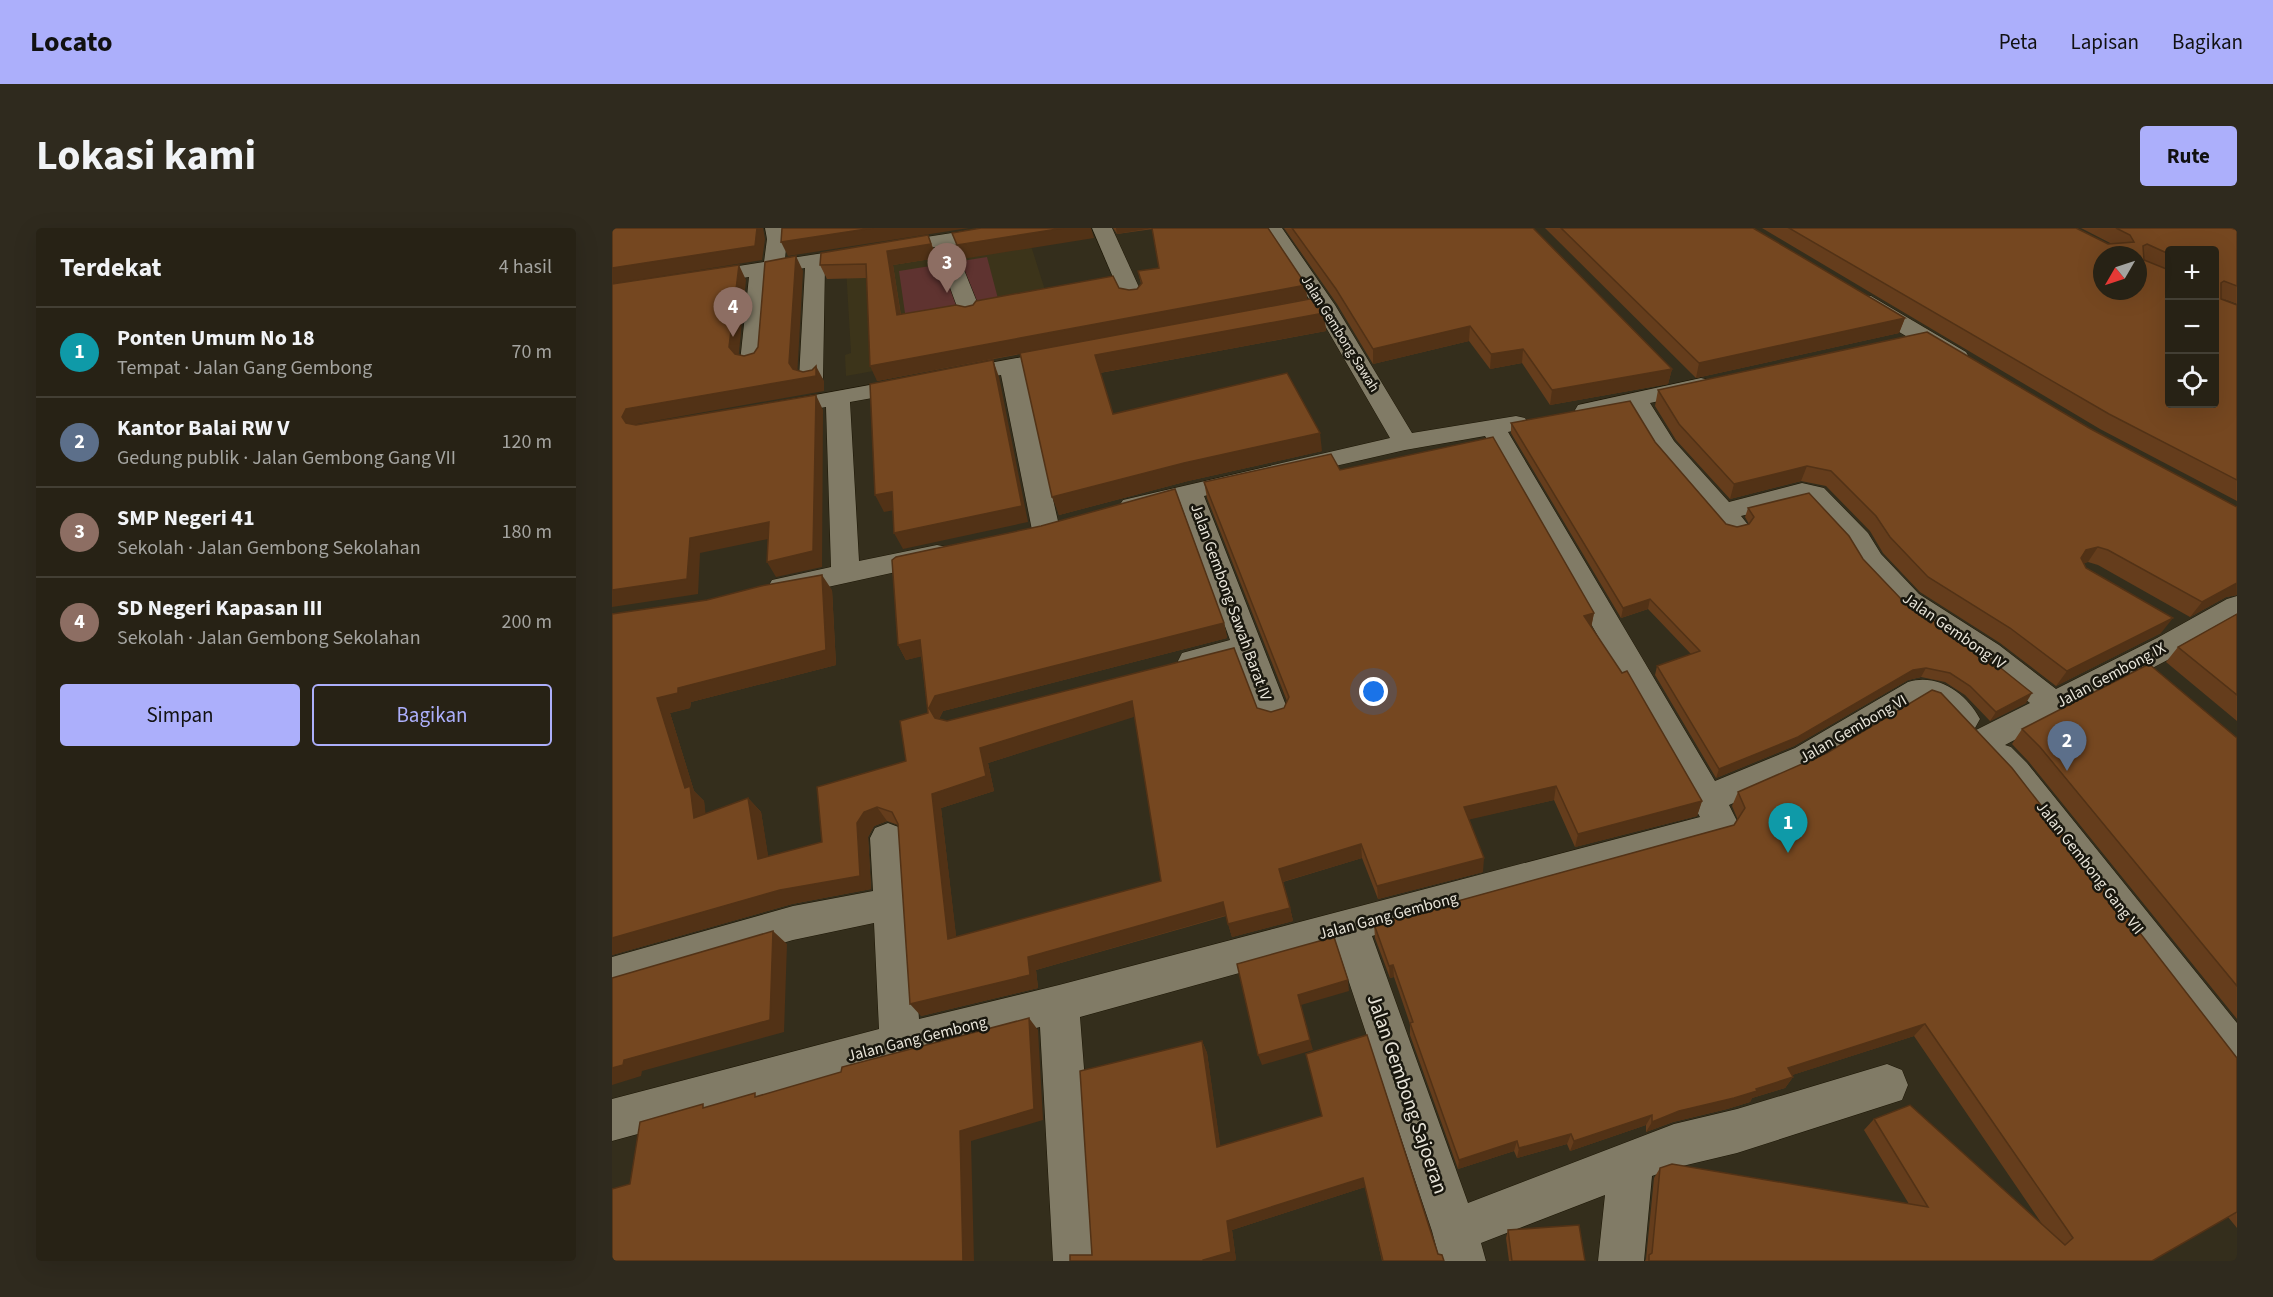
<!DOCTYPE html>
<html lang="id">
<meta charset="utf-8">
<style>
:root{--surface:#272215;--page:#2f2a1e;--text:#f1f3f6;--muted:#a4a4a0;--line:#433f34;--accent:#acaffb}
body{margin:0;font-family:"Source Sans 3",sans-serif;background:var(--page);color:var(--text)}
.controls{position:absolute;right:18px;top:18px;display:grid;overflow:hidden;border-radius:6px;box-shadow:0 6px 24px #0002}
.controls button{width:54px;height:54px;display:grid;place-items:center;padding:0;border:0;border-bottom:2px solid var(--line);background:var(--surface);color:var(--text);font:30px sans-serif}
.compass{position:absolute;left:1481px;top:18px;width:54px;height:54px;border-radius:50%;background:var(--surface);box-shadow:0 6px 24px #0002;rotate:231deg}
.you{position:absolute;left:762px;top:464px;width:21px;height:21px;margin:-15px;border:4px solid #fff;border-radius:50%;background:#1a73e8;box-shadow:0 0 0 9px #1a73e833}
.badge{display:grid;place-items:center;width:39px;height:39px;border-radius:50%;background:var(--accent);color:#fff;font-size:20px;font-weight:700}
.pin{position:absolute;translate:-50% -50px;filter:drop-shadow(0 2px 3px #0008)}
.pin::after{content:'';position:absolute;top:32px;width:21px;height:18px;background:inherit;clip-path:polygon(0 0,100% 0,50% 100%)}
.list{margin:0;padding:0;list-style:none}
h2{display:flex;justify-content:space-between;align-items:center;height:78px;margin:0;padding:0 24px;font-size:26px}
h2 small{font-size:20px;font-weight:400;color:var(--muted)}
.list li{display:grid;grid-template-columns:39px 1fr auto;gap:18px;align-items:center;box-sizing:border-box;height:90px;padding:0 24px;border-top:2px solid var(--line)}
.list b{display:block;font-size:22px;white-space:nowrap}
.list p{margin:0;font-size:20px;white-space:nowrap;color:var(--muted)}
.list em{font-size:20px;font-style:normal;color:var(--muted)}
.actions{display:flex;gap:12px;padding:18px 24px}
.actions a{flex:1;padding:14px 0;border:2px solid var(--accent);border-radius:6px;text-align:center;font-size:21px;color:var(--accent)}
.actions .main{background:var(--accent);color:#111}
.icon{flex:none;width:33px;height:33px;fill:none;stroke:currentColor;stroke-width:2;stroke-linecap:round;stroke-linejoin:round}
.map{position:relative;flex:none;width:1625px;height:1033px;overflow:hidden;border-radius:6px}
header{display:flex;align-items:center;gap:36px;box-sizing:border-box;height:84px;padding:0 30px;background:var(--accent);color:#111}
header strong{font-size:28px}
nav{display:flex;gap:33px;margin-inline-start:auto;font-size:21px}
.intro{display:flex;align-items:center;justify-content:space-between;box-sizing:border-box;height:144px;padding:0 36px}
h1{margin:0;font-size:42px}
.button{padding:15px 27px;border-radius:6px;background:var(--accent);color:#111;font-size:21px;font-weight:700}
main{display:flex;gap:36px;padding:0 36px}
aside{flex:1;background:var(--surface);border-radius:6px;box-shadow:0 6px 24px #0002}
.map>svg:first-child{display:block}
</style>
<header>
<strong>Locato</strong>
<nav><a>Peta</a><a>Lapisan</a><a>Bagikan</a></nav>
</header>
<div class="intro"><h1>Lokasi kami</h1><a class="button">Rute</a></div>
<main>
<aside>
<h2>Terdekat<small>4 hasil</small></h2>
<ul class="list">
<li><span class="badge" style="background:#0f9aa8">1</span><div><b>Ponten Umum No 18</b><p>Tempat · Jalan Gang Gembong</p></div><em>70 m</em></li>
<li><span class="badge" style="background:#5c6f8a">2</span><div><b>Kantor Balai RW V</b><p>Gedung publik · Jalan Gembong Gang VII</p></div><em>120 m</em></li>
<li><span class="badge" style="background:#8d6e63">3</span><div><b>SMP Negeri 41</b><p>Sekolah · Jalan Gembong Sekolahan</p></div><em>180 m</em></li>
<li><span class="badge" style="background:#8d6e63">4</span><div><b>SD Negeri Kapasan III</b><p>Sekolah · Jalan Gembong Sekolahan</p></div><em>200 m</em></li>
</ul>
<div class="actions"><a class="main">Simpan</a><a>Bagikan</a></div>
</aside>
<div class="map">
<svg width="1625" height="1033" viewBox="0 0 1625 1033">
<rect width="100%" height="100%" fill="#342e1c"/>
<!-- built -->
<polygon fill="#3c341a" points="416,8 442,91 393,119 234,148 233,127 239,125 234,40 266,25"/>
<!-- green -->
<polygon fill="#5f3330" points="375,29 389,82 295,99 287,43"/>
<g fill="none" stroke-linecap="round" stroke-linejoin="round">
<defs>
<g id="minor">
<polygon points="153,0 173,0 175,11 173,31 372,0 420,0 417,4 410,6 342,17 369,84 366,89 358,91 350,89 347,84 323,19 213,37 211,150 207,155 199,157 191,155 187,150 193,40 158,46 152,134 148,139 140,141 132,139 128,134 137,49 0,70 0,58 152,34 155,11"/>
<polygon points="480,0 500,0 531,68 528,73 520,74 512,73 509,68"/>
<path d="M 650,0 L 670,0 L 723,77 L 800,205 L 904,188 L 913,190 L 916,195 L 913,200 L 896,204 L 1103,553 L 1183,520 L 1296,454 C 1326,445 1354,465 1368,491 L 1363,500 C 1331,510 1335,479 1311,475 L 1207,538 L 1117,577 L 1125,593 L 1116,609 L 760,708 L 856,975 L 1062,896 L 1125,881 L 1275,836 L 1290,842 L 1296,857 L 1290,872 L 1125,925 L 1062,940 L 1040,948 L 1032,1033 L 986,1033 L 993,967 L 869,1015 L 874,1033 L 828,1033 L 820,1003 L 725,718 L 468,789 L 487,1033 L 441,1033 L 428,799 L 288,835 L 0,913 L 0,871 L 267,801 L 262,695 L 181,712 L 0,765 L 0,729 L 181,678 L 261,663 L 258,610 L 263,600 L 276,595 L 289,600 L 294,610 L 307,791 L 447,757 L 1088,589 L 873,208 L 793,222 L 592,268 L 677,485 L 672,494 L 661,497 L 650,494 L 626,432 L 581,444 L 570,441 L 566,433 L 570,425 L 618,412 L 568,274 L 520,286 L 511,284 L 507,278 L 511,272 L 778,210 L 701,77 Z"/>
<polygon points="1251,67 1259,68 1354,124 1357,129 1354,134 1346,136 1338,134 1243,78 1240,73 1243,68"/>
<polygon points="454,121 462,123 465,128 462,133 412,143 448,302 444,308 434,311 424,308 420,302 389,147 238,174 247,333 325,317 335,319 339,326 335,333 325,335 170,369 160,366 156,359 160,352 219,339 214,179 163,188 154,186 151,181 154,176"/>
<polygon points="1089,150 1097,152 1101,157 1097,162 1038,175 1062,213 1117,274 1190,255 1212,260 1256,305 1269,326 1307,366 1387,417 1444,461 1545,410 1615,371 1625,368 1625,391 1567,426 1393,517 1399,519 1415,535 1625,795 1625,847 1610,841 1391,553 1375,537 1370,528 1372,526 1360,522 1356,513 1360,504 1418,475 1365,433 1287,380 1248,339 1235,316 1194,272 1129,288 1137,298 1133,304 1123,307 1113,304 1043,222 1017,180 975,189 966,187 963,182 966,177"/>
</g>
</defs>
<!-- minor casing -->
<use href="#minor" stroke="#1c1605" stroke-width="1"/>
<!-- minor -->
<use href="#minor" fill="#817b66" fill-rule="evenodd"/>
</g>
<!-- wall -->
<g fill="#653d1c" fill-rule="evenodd">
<polygon points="501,0 656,0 694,57 695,71 712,85 714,103 488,145 501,186 710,223 576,253 447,287 408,126 265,153 254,50 215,51 208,37 316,7 325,30 281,37 289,87 507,60 517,62 525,61 529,56 526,43 547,40 541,1 505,6"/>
<polygon points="672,0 921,0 1060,141 1056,156 938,177 910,135 878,141 857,113 761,136 725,76"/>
<polygon points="933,0 1141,0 1293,90 1287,105 1084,150"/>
<path d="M 1150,0 L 1464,0 L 1496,16 L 1500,16 L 1469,0 L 1619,0 L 1625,2 L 1625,76 L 1609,70 L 1625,77 L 1625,273 L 1488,201 ZM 1557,22 L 1602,22 L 1557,176 Z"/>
<polygon points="1046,162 1477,200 1625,279 1625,367 1614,369 1578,389 1486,337 1476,334 1472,335 1474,340 1549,405 1444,458 1388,415 1308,364 1271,325 1258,303 1214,258 1189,253 1118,271 1064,212 1043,178"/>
<polygon points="899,195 1043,214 1114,296 1125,299 1137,296 1133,289 1136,280 1251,331 1290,372 1414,475 1378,493 1353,467 1333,454 1309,449 1296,452 1182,518 1104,550 1043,447 1045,438 1079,426 1036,381 1009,390 899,205"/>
<path d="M 728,242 L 982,385 L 979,399 L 1090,573 L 1085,588 L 963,619 L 942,572 L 857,591 L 871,644 L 766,671 L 750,630 L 671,654 L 678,680 L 681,693 L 620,709 L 614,688 L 424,742 L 426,760 L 309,788 L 286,597 L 275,593 L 262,598 L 256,609 L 259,661 L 180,676 L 0,727 L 0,386 L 220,362 L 224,437 L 79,474 L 78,480 L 58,485 L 82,563 L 92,573 L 93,586 L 136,570 L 149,584 L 156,629 L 210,614 L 294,533 L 316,485 L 309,428 L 294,432 L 286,417 L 612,395 L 615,410 L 331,483 L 327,491 L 335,493 L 645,480 L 659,484 L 672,480 L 675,473 L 595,270 L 592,254 ZM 523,488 L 549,653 L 344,709 L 329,580 L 382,563 L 376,535 Z"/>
<polygon points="1625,386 1625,493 1554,434 1566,419"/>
<polygon points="1410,501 1625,510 1625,791 1417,534 1400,516"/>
<polygon points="1126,564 1625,830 1625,1000 1616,989 1540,1033 1033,1033 1034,1031 1042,950 1048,940 1297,976 1252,902 1262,891 1432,999 1302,808 1180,847 1181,849 1173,860 1140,870 1138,874 1115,881 1061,894 1034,904 1034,897 958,923 955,916 905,930 902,923 846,941 798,807 798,796 782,749 778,750 763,710 762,696 1122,597 1126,592 1120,578"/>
<polygon points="590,813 595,825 608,918 710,888 832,1033 770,1033 753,959 620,1002 624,1032 619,1033 458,1033 480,1027"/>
<polygon points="896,1002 973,1033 897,1033 894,1010"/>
</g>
<!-- shaded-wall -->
<g fill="#523216">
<polygon points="145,0 151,0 153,11 150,32 0,56 0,40"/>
<polygon points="261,0 357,0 176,28 169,14"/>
<polygon points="452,0 479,0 482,10 350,31 345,17"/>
<polygon points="504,0 541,0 505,6"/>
<polygon points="319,16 325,30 281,37 291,102 285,87 275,23"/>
<polygon points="184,28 191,43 185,150 177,135"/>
<polygon points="127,37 134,52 126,134 117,119"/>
<polygon points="694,57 695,71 265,153 258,138"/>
<polygon points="712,85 714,103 487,145 483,127"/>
<polygon points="1293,90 1287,105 1084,150 1087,135"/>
<polygon points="858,98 857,113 761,136 761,121"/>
<polygon points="911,121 910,135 878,141 879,126"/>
<polygon points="381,132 387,149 416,294 291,321 282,305"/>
<polygon points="204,138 212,153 212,163 25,196 20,204 10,189 14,181 204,148"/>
<polygon points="1060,141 1056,156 938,177 940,162"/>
<polygon points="204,167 211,182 210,339 164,349 155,334"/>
<polygon points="708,205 710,223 576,253 447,287 440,269 572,235"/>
<polygon points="1195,238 1189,253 1118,271 1122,256"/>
<polygon points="280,264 288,281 272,284 263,267"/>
<polygon points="157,294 166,309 88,325 86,366 0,379 0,362 78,310"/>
<polygon points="1486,319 1476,334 1464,337 1474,322"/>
<polygon points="210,347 220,362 224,437 79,474 78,480 58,485 82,563 92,573 96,604 82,590 45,470 66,460"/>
<polygon points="1625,355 1625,367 1614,369 1578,389 1590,374"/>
<polygon points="1038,371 1036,381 1009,390 1011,380"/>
<polygon points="982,385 979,400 972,388"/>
<polygon points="1561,390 1549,405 1444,458 1455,443"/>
<polygon points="612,395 615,410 331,483 325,495 317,480 323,468"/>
<polygon points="308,412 316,427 294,432 286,417"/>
<polygon points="1314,440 1309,449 1296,452 1182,518 1104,550 1107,541 1301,442"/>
<polygon points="1420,465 1414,475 1378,493 1384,484"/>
<polygon points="520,473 525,488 376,535 382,563 329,580 346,724 336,711 320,566 368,520"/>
<polygon points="944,558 942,572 851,593 852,579"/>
<polygon points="136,570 149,584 159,645 146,631"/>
<polygon points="1090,573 1085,588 963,619 966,606"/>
<polygon points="265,579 275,593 262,598 256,609 259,661 180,676 0,727 0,710 168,662 245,595 252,584"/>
<polygon points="749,616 750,630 670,654 667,641"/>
<polygon points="872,630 871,644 766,671 765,658"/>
<polygon points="611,674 615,687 424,742 426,760 309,788 298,776 416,729"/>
<polygon points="678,680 681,693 620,709 616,696"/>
<polygon points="161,703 175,716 172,804 30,843 29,848 0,857 0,840 12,832"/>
<polygon points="781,737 782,749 778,750 777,738"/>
<polygon points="736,752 737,763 689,777 686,767"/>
<polygon points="417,790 426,802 431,892 359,913 362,1033 351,1033 348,903"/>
<polygon points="1313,796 1302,808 1168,851 1176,840"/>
<polygon points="698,812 701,822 650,837 646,827"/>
<polygon points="590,813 595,825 610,929 605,919"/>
<polygon points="1181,849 1173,860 1140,870 1138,874 1115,881 1061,894 1034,904 1040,894 1067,883"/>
<polygon points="1040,887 1034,897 958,923 962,913"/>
<polygon points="959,906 955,916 905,930 907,920"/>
<polygon points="905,913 902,923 846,941 847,932"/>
<polygon points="751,950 753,959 620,1002 624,1032 619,1033 591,1033 591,1032 615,993"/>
</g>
<!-- building -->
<g fill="#754720" stroke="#523216" stroke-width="1.5" fill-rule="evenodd">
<polygon points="0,0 145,0 143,18 0,40"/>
<polygon points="170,0 261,0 169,14"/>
<polygon points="369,0 452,0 345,17 340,5"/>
<polygon points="540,0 656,0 694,57 258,138 254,36 208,37 209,25 316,7 319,16 275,23 285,87 344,77 353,79 361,77 364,73 501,48 507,60 517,62 525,61 530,55 526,43 547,40"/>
<polygon points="680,0 921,0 1060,141 940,162 911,121 879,126 858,98 761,121 724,61"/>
<polygon points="949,0 1141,0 1293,90 1087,135"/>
<path d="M 1177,0 L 1464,0 L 1496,16 L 1522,14 L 1518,7 L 1504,0 L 1619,0 L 1625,2 L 1625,58 L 1612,53 L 1609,55 L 1609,71 L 1625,77 L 1625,252 L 1497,186 ZM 1535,16 L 1557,26 L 1557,22 L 1602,22 L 1602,176 L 1557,176 L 1557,42 L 1532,32 L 1531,18 ZM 1490,27 L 1526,27 L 1526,63 L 1490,63 Z"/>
<polygon points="184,28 177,135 181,141 191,144 200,142 204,138 204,148 14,181 10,189 14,195 24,197 204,167 201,323 155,334 157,294 78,310 75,351 0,362 0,56 127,37 117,119 123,126 132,128 142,125 146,119 153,34"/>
<polygon points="703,70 712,85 483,127 501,186 675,145 708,205 572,235 440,269 408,125"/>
<polygon points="1315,104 1477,200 1625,279 1625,355 1590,374 1496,322 1486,319 1474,322 1469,330 1474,340 1561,390 1455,443 1398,400 1316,349 1278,309 1264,288 1219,243 1195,238 1122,256 1067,196 1046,162"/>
<polygon points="381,132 410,278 282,305 280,264 263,267 258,156"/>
<polygon points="1018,173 1043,214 1114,296 1125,299 1137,296 1142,289 1136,280 1197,265 1237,308 1251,331 1290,372 1370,425 1420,465 1384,484 1358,458 1338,445 1314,440 1301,442 1186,509 1107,541 1045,438 1088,423 1038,371 1011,380 899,195"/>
<path d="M 881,209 L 982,385 L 972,388 L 1010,445 L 1015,443 L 1090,573 L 966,606 L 944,558 L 852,579 L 872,630 L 765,658 L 749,616 L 667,641 L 678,680 L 616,696 L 611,674 L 416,729 L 418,747 L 298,776 L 286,596 L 280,584 L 265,579 L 252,584 L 245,595 L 248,648 L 168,662 L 0,710 L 0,386 L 95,372 L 149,358 L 210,347 L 214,422 L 66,460 L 66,465 L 45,470 L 73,560 L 78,558 L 82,590 L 136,570 L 146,631 L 210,614 L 205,559 L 294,533 L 288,493 L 316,485 L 308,412 L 286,417 L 280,332 L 284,329 L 429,298 L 563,261 L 612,395 L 323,468 L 317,480 L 323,490 L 335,493 L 622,420 L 645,480 L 659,484 L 672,480 L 677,469 L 592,254 L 719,226 L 728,242 ZM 520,473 L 549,653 L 336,711 L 320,566 L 374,548 L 368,520 Z"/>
<polygon points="1625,386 1625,467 1566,419"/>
<polygon points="1537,436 1625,510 1625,758 1428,519 1410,501"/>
<polygon points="1320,462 1329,465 1400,540 1625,830 1625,984 1540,1033 1037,1033 1037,1027 1040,1025 1048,940 1060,936 1316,979 1262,891 1298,877 1453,1017 1461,1010 1313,796 1176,840 1181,849 1144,861 1145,863 1122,870 1067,883 1040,894 1040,887 962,913 959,906 907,920 905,913 847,932 798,795 801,794 781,737 777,738 762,696 1122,597 1133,580 1126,564 1215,525"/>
<polygon points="161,703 158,792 12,832 11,837 0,840 0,750"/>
<polygon points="722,709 736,752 686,767 698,812 646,827 625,736"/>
<polygon points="417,790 422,881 348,903 351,1033 0,1033 0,961 18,956 28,894 91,876 91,880 143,865 143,869 229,844 230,839"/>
<polygon points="755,807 826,1026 830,1027 832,1033 771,1033 751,950 615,993 619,1024 591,1032 591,1033 458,1033 458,1027 480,1027 468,843 590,813 605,919 710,888 694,826"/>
<polygon points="967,997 973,1033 900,1033 896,1002"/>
</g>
<g text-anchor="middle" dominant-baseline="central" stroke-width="5" stroke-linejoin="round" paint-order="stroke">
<!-- far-street labels -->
<g font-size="14" fill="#e9e5da" stroke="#19170e">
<text transform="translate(728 106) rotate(58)">Jalan Gembong Sawah</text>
</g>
<!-- street labels -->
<g font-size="16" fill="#e9e5da" stroke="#19170e">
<text transform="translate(619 374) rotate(70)">Jalan Gembong Sawah Barat IV</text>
<text transform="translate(1342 403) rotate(35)">Jalan Gembong IV</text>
<text transform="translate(1499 447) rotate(-28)">Jalan Gembong IX</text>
<text transform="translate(1241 501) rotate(-30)">Jalan Gembong VI</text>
<text transform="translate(1478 640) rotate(52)">Jalan Gembong Gang VII</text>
<text transform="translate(776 688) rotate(-15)">Jalan Gang Gembong</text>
<text transform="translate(305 811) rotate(-14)">Jalan Gang Gembong</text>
</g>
<!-- near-street labels -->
<g font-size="20" fill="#e9e5da" stroke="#19170e">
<text transform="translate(795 866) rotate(71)">Jalan Gembong Sajoeran</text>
</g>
</g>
</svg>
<div class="controls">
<button>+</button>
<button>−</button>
<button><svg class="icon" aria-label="locate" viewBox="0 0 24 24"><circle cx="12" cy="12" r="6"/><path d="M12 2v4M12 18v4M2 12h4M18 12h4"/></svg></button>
</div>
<svg class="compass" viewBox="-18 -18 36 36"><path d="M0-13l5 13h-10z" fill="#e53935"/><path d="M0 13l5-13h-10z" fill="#a4a4a0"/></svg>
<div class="you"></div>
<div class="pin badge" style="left:1176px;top:625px;background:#0f9aa8">1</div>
<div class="pin badge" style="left:1455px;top:543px;background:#5c6f8a">2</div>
<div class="pin badge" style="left:335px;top:65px;background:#8d6e63">3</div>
<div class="pin badge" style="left:121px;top:109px;background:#8d6e63">4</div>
</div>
</main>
